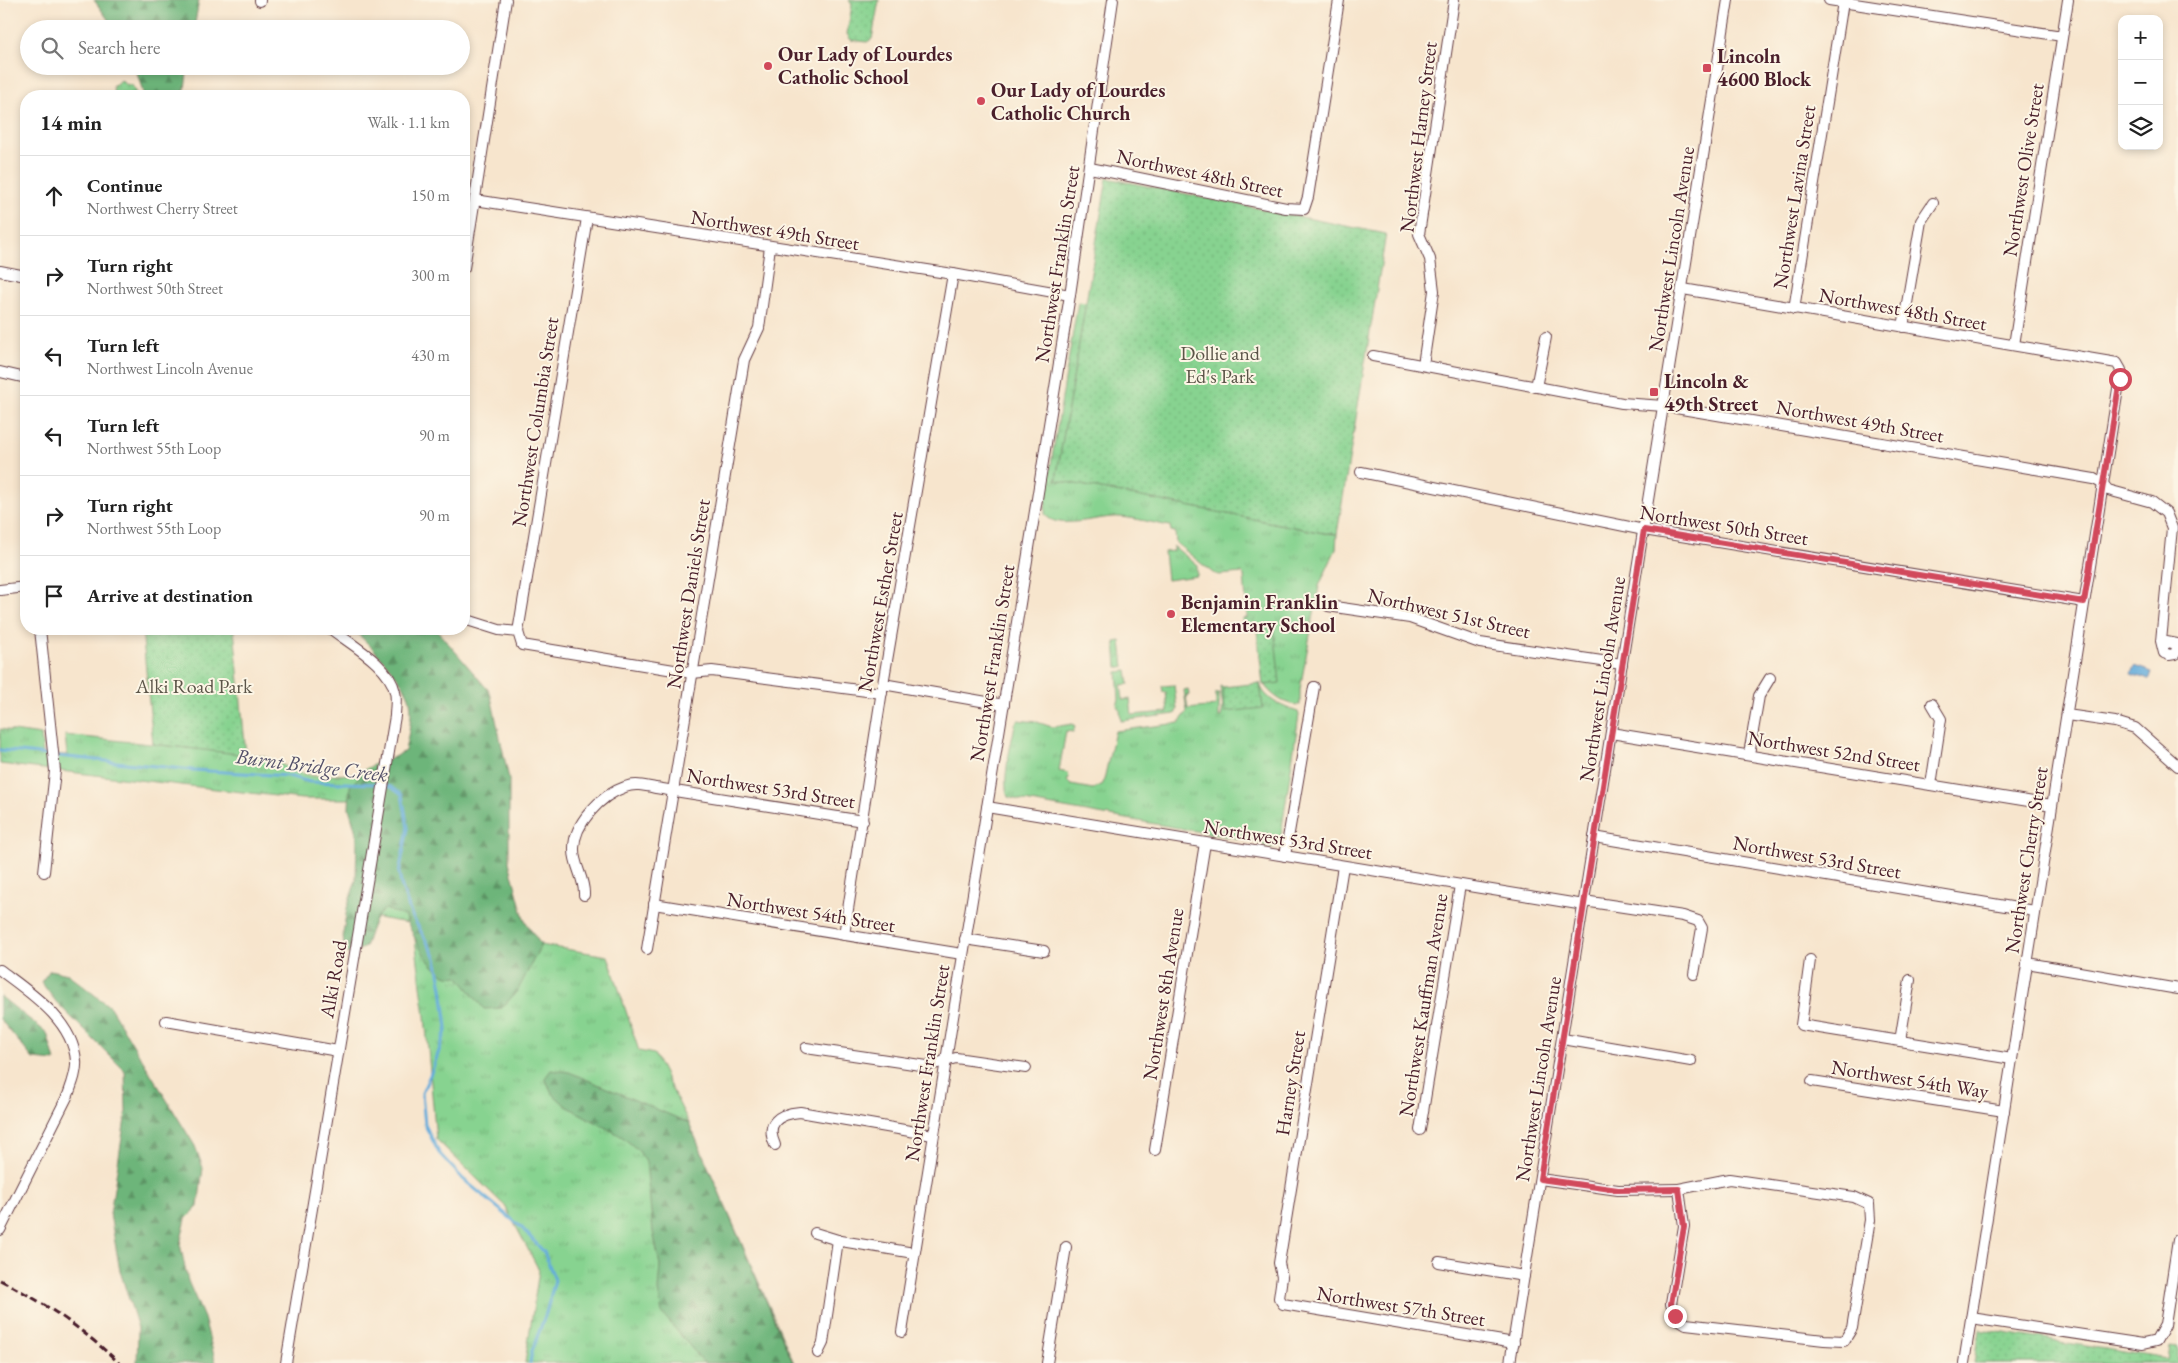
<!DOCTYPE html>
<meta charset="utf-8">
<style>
:root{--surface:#fff;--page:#f6f6f6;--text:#222;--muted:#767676;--line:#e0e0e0}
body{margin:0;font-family:"EB Garamond",serif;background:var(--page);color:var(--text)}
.controls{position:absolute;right:15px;top:15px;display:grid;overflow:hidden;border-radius:10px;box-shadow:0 2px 8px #0003}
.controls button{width:45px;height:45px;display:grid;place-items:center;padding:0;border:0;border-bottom:1px solid var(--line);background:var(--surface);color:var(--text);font:25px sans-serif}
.stop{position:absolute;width:15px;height:15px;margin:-11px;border:4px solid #d1495b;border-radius:50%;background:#fff}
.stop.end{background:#d1495b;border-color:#fff;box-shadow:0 1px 5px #0008}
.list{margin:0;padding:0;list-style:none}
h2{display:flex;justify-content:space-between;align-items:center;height:65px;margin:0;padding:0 20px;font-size:21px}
h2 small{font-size:16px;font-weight:400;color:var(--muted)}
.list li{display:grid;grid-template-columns:32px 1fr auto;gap:15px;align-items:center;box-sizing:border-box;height:80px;padding:0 20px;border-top:1px solid var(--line)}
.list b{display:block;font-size:19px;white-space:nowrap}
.list p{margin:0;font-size:16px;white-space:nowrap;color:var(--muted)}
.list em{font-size:16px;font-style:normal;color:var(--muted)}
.icon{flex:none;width:28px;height:28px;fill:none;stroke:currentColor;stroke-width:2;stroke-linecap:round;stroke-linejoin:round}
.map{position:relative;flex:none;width:2178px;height:1363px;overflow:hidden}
.search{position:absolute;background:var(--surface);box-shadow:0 2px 8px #0003;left:20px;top:20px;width:450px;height:55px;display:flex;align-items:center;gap:12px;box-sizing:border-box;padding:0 18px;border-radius:28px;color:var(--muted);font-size:19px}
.panel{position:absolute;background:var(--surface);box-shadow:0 2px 8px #0003;left:20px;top:90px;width:450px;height:545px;border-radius:20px}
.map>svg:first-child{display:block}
</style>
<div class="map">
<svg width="2178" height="1363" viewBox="0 0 2178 1363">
<defs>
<pattern id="grass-tufts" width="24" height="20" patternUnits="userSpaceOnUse" patternTransform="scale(1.25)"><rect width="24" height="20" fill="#87d390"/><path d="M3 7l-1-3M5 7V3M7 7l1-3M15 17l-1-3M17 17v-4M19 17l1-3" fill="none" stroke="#76b57c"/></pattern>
<pattern id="forest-firs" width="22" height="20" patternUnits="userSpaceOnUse" patternTransform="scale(1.25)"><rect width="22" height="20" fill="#6db57a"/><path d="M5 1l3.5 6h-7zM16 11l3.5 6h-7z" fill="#5c9364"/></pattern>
<pattern id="park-dots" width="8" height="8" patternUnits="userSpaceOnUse" patternTransform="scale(1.25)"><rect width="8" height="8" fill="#87d390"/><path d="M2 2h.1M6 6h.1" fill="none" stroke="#76b57c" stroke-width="1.8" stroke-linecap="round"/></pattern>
</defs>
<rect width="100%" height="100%" fill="#fcf5e5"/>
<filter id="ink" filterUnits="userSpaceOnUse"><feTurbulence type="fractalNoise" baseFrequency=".02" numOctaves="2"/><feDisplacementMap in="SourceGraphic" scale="10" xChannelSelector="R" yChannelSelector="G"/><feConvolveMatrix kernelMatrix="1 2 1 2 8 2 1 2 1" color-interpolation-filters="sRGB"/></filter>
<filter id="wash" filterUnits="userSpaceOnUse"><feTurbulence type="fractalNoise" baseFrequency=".0096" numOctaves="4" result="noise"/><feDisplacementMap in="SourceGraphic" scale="20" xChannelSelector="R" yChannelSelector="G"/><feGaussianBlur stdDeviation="1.12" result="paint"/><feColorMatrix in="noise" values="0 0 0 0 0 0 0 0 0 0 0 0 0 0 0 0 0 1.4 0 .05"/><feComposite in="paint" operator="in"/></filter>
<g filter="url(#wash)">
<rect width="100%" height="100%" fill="#f7e5cd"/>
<!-- grass -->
<g fill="url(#grass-tufts)" stroke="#68795e">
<path d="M 1078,302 L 1086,303 L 1056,480 L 1324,533 L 1337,534 L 1336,549 L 1319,586 L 1300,689 L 1300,705 C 1285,705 1274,697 1265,686 L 1274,628 L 1257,630 L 1244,627 L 1242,619 L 1247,618 L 1247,615 L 1244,575 L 1242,573 L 1219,575 L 1213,573 L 1176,543 L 1175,532 L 1171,531 L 1170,526 C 1153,523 1136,518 1120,517 C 1102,515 1055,532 1045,514 L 1046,494 Z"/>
<polygon points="1173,546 1197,565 1197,576 1167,580 1164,552 1173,551"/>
<polygon points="1121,641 1124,667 1117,667 1115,642"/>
<polygon points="1127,671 1129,684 1121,685 1123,700 1130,699 1132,715 1168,712 1166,692 1163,692 1162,686 1174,685 1177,710 1175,714 1121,721 1120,710 1117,706 1119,699 1117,672"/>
<path d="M 1260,683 C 1263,699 1283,707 1298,712 L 1299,715 L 1280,841 L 1274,848 L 1268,848 L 1258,842 L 1019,800 L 1008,797 C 1001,780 1012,743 1015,724 L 1018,720 L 1037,722 L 1052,727 L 1073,724 L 1075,727 L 1073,732 L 1066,731 L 1059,771 L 1068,773 L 1069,778 L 1067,781 L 1071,785 L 1093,789 L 1103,784 L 1115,731 L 1179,723 L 1187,712 L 1184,690 L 1188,689 L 1189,695 L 1186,696 L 1188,709 L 1216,706 L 1216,693 L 1219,693 L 1219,717 L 1221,717 L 1223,707 L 1220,686 L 1262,708 Z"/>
<polygon points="0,729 41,735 43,754 67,755 65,735 264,756 297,772 313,776 357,774 382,760 396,760 449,930 608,956 639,1051 654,1054 689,1123 794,1363 525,1363 539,1270 505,1206 436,1139 425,1016 413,924 367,916 383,799 302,799 0,764"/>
</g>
<!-- forest -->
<g fill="url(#forest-firs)" stroke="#5c6a52">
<polygon points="94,0 199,0 194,29 115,29"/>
<polygon points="135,66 188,66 184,96 144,96"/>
<path d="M 352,629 L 436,629 L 490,692 L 509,779 L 509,862 L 524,919 L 541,945 L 518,990 L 502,1008 L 484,1009 L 458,976 C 432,983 414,935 404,916 L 385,909 C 373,917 370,934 365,947 L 350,955 L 344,950 L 343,933 L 347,908 L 356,880 L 357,836 L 349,808 L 350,786 L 361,775 L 405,751 C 408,735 413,717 410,701 C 408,684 366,640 352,629 Z"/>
<polygon points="50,970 68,974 110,1007 195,1146 203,1168 198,1207 186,1219 180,1244 188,1281 204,1318 216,1363 137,1363 138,1328 120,1271 110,1214 126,1112 125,1071 57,1003 41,982"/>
<polygon points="0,996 47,1033 55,1061 33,1059 0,1019"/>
<polygon points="551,1070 569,1072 689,1123 793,1363 704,1363 662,1313 658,1291 660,1265 653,1232 646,1162 638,1150 621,1136 566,1106 552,1093 545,1078"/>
</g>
<!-- park -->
<g fill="url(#park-dots)" stroke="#68795e">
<polygon points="849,0 879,0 872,39 867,42 851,40 847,34 852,5"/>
<polygon points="121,80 125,84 132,85 137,96 114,96 113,86"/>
<polygon points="1107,178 1386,234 1337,534 1324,533 1056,480"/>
<polygon points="1274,628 1280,683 1263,685 1257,630"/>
<polygon points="142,629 234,629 246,755 153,744"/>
<polygon points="1260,683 1263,708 1225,712 1223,687"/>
<polygon points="1979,1329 2168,1359 2170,1346 2178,1347 2178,1363 1974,1363"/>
</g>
<!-- water -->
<polygon fill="#63acdb" stroke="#566683" points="2134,666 2152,672 2149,680 2131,674"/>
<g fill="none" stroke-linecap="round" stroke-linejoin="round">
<!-- stream -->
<polyline stroke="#63acdb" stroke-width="3" points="0,750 193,770 288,776 310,782 377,784 391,787 402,795 408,828 399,873 401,884 411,914 436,958 442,988 447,1028 433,1068 422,1093 425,1125 439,1153 463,1179 521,1227 544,1252 555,1280 546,1313 532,1351 530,1363"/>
</g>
</g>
<g filter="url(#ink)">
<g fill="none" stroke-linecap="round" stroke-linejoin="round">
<defs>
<g id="minor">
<polyline points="1829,0 2062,36"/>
<polyline points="260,1 260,0"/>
<polyline points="1090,168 1286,208 1304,209 1308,197 1339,0"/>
<polyline points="475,200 953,274 1070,295"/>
<polyline points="464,268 506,0"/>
<polyline points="0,271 26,276"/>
<polyline points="1683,289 2117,363 2121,370 1964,1363"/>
<polyline points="1794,309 1843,2"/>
<polyline points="1903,327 1921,221 1933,203"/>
<polyline points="2014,345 2068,0"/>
<polyline points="1373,356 1622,403 1664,406 2094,479 2103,484 2108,490 2152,502 2166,513 2172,528 2161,641 2164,653 2169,655 2175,654 2178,646 2177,644 2161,641"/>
<polyline points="1423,365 1434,291 1430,259 1419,234 1454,0"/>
<polyline points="0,372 26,378"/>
<polyline points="1536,387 1546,337"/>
<polyline points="1361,472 1644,530 2084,602"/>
<polyline points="0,590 26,587"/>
<polyline points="1328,606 1410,618 1480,643 1622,664"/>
<polyline points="464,619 499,630 518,632 522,645 692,673 712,671 882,693"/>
<polyline points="40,629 55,771 44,872"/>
<polyline points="518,632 587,218"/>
<polyline points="883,684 1004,705"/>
<polyline points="2067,715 2115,722 2135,728 2178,766"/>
<polyline points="1611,733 2052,805"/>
<polyline points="1749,754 1759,696 1770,678"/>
<polyline points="1931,785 1941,719 1932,704"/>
<polyline points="987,807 1584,905"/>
<polyline points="1594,837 2035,911"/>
<polyline points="1285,856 1314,687"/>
<polyline points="1343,866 1281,1251 1279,1263 1282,1277 1279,1298 1283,1304 1514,1343"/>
<path d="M 584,895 C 585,879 574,866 574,850 C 573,824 601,795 625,787 C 635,783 646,786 656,788 L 863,821"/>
<polyline points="1584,901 1683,916 1698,921 1702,928 1694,974"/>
<polyline points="654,904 962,954"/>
<polyline points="844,935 883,684 953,274"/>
<polyline points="965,939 1044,951"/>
<polyline points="647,949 744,360 759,328 770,247"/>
<polyline points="1810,960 1801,1025 2012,1059"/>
<polyline points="2027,963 2178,989"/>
<path d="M 0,970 C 29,992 73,1020 76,1061 C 77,1072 72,1084 68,1095 L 0,1230"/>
<polyline points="166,1021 338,1051"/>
<polyline points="1563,1039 1691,1061"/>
<polyline points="1900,1041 1910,980"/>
<polyline points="806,1048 927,1066 956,1058 1026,1068"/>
<polyline points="1812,1081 2004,1111"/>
<polyline points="1420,1130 1460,885"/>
<path d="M 775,1145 C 765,1123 778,1114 800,1112 L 933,1135"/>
<polyline points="1155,1150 1205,843"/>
<polyline points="1540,1179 1618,1190 1679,1189"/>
<polygon points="1729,1179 1854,1197 1869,1204 1870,1220 1852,1328 1844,1341 1824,1340 1686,1324 1675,1317 1671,1304 1684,1226 1679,1189"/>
<polyline points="815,1233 841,1241 914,1253"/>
<polyline points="1439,1262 1524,1276"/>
<polyline points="1971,1318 2143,1344 2156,1341 2165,1325 2178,1240"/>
<polyline points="902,1332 1070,295 1113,0"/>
<polyline points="818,1353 823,1343 838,1240"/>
<path d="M 286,1363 L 395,716 C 395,709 397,699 395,692 C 390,666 352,645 331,629"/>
<polyline points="1047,1363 1066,1247"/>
<polyline points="1510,1363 1728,0"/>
</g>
</defs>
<!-- minor casing -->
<use href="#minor" stroke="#643d43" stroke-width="12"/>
<!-- minor -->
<use href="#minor" stroke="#fff" stroke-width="10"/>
<!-- rail -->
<path stroke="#4a1f2b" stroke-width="3" stroke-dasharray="8 4" stroke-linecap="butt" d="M 0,1280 C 44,1302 83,1329 119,1363"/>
</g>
</g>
<g fill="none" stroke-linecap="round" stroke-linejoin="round" filter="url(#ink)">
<!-- route -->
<polyline stroke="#d1495b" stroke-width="6" points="1675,1316 1671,1304 1684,1226 1679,1189 1618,1190 1540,1179 1644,530 2084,602 2120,379"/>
</g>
<!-- markers -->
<g fill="#d1495b" stroke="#fcf5e5" stroke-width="2">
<circle cx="768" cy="66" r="5"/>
<rect x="1702" y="63" width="10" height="10" rx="2.5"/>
<circle cx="981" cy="101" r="5"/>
<rect x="1649" y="387" width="10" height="10" rx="2.5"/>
<circle cx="1171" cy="614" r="5"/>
</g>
<g text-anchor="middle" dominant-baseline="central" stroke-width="4" stroke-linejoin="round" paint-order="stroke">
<!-- poi labels -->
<g font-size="20" font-weight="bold" fill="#4a1f2b" stroke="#fcf5e5" text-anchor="start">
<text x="778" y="54">Our Lady of Lourdes<tspan x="778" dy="23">Catholic School</tspan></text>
<text x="1717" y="56">Lincoln<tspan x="1717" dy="23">4600 Block</tspan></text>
<text x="991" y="90">Our Lady of Lourdes<tspan x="991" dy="23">Catholic Church</tspan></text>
<text x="1664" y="381">Lincoln &amp;<tspan x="1664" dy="23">49th Street</tspan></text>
<text x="1181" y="602">Benjamin Franklin<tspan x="1181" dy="23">Elementary School</tspan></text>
</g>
<!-- street labels -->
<g font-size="20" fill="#4a1f2b" stroke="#fcf5e5">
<text transform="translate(1418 137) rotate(-83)">Northwest Harney Street</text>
<text transform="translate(2023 170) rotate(-81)">Northwest Olive Street</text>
<text transform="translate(1200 173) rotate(12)">Northwest 48th Street</text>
<text transform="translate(1794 197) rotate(-81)">Northwest Lavina Street</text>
<text transform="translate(775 230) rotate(9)">Northwest 49th Street</text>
<text transform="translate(1671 249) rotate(-81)">Northwest Lincoln Avenue</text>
<text transform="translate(1057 264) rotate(-81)">Northwest Franklin Street</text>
<text transform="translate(1903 309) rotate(10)">Northwest 48th Street</text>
<text transform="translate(1860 421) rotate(10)">Northwest 49th Street</text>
<text transform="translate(535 422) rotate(-81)">Northwest Columbia Street</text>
<text transform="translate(1724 525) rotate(9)">Northwest 50th Street</text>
<text transform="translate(688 594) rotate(-81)">Northwest Daniels Street</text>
<text transform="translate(880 602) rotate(-80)">Northwest Esther Street</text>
<text transform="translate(1449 613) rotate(13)">Northwest 51st Street</text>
<text transform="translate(992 663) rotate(-81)">Northwest Franklin Street</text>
<text transform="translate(1602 679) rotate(-81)">Northwest Lincoln Avenue</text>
<text transform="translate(1834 751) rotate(9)">Northwest 52nd Street</text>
<text transform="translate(771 788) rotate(9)">Northwest 53rd Street</text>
<text transform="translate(1288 839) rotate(9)">Northwest 53rd Street</text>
<text transform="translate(1817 857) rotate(10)">Northwest 53rd Street</text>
<text transform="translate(2026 860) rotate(-81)">Northwest Cherry Street</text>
<text transform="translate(811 912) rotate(9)">Northwest 54th Street</text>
<text transform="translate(333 979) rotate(-80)">Alki Road</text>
<text transform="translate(1163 994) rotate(-81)">Northwest 8th Avenue</text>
<text transform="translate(1423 1005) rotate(-81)">Northwest Kauffman Avenue</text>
<text transform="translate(927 1063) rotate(-81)">Northwest Franklin Street</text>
<text transform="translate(1538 1079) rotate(-81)">Northwest Lincoln Avenue</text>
<text transform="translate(1910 1079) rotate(9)">Northwest 54th Way</text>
<text transform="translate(1290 1083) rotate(-81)">Harney Street</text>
<text transform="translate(1401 1306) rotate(9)">Northwest 57th Street</text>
</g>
<!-- park labels -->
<g font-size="20" fill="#5c5549" stroke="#fcf5e5">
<text x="1220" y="353">Dollie and<tspan x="1220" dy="23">Ed's Park</tspan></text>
<text x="194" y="686">Alki Road Park</text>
</g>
<!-- water labels -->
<g font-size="21" font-style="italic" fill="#535069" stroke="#fcf5e5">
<text transform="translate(312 765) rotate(7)">Burnt Bridge Creek</text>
</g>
</g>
</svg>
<div class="controls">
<button>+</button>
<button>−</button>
<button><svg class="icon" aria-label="layers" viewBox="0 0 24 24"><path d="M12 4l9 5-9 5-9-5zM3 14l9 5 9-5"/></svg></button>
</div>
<div class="stop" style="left:2120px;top:379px"></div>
<div class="stop end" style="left:1675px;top:1316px"></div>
<div class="search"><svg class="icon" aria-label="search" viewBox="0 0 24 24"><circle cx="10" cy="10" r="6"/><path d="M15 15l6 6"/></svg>Search here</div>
<section class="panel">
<h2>14 min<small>Walk · 1.1 km</small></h2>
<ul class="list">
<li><svg class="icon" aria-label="ahead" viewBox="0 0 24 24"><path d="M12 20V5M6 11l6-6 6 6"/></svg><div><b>Continue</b><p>Northwest Cherry Street</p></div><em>150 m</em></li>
<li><svg class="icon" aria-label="right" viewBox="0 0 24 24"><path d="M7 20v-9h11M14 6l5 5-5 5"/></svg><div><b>Turn right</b><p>Northwest 50th Street</p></div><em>300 m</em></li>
<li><svg class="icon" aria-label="left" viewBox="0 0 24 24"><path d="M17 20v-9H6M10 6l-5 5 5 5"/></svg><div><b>Turn left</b><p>Northwest Lincoln Avenue</p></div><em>430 m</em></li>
<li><svg class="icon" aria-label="left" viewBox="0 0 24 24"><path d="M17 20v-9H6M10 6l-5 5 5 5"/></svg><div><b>Turn left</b><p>Northwest 55th Loop</p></div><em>90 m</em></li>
<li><svg class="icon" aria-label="right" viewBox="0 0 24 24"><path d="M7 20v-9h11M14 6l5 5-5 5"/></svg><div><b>Turn right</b><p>Northwest 55th Loop</p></div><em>90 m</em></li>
<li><svg class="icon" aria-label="arrive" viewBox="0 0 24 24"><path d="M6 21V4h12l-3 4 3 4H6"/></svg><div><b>Arrive at destination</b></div></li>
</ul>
</section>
</div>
